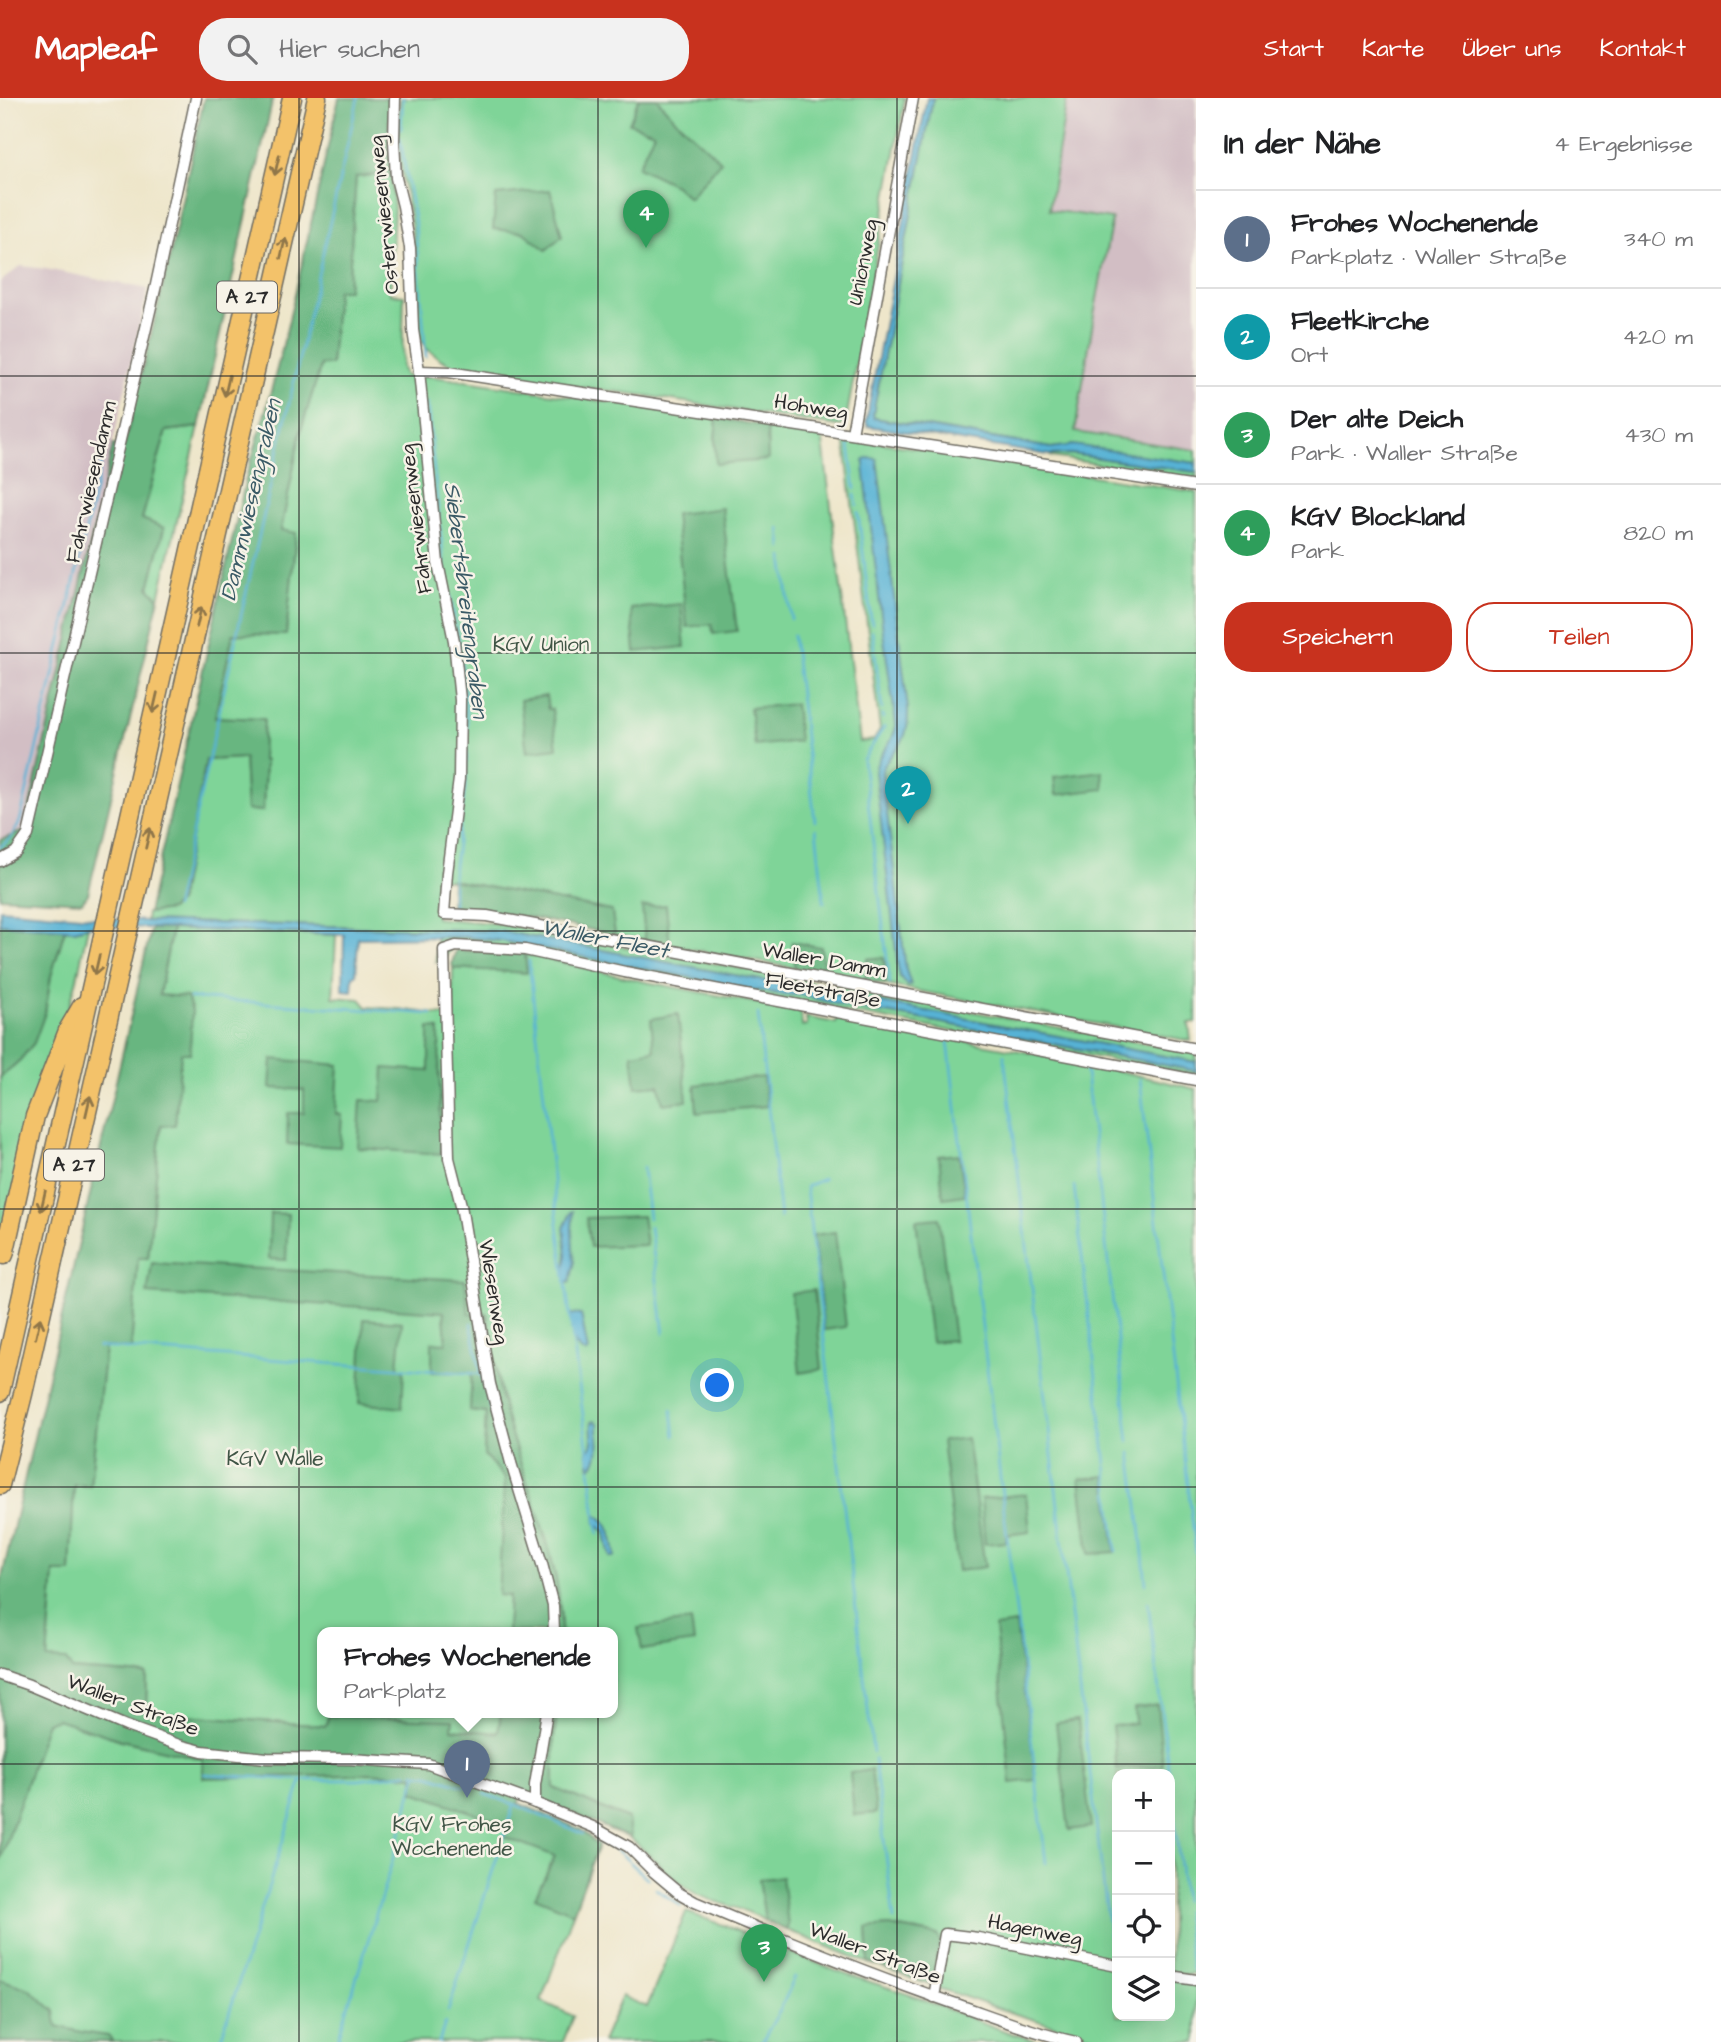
<!DOCTYPE html>
<html lang="de">
<meta charset="utf-8">
<style>
:root{--surface:#fff;--page:#f2f2f2;--text:#202124;--muted:#757577;--line:#e0e0e0;--accent:#c8321e}
body{margin:0;font-family:"Architects Daughter",sans-serif;background:var(--page);color:var(--text)}
.controls{position:absolute;right:21px;bottom:21px;display:grid;overflow:hidden;border-radius:14px;box-shadow:0 7px 28px #0002}
.controls button{width:63px;height:63px;display:grid;place-items:center;padding:0;border:0;border-bottom:2px solid var(--line);background:var(--surface);color:var(--text);font:35px sans-serif}
.you{position:absolute;left:718px;top:1288px;width:24px;height:24px;margin:-18px;border:5px solid #fff;border-radius:50%;background:#1a73e8;box-shadow:0 0 0 10px #1a73e833}
.badge{display:grid;place-items:center;width:46px;height:46px;border-radius:50%;background:var(--accent);color:#fff;font-size:23px;font-weight:700}
.pin{position:absolute;translate:-50% -58px;filter:drop-shadow(0 2px 4px #0008)}
.pin::after{content:'';position:absolute;top:37px;width:24px;height:21px;background:inherit;clip-path:polygon(0 0,100% 0,50% 100%)}
.popup{position:absolute;left:317px;top:1529px;width:301px;height:91px;box-sizing:border-box;display:grid;place-content:center;border-radius:14px;background:var(--surface);filter:drop-shadow(0 2px 5px #0005);font-size:23px;white-space:nowrap;color:var(--muted)}
.popup b{font-size:26px;color:var(--text)}
.popup::after{content:'';position:absolute;left:50%;top:100%;margin-left:-14px;border:14px solid transparent;border-top-color:var(--surface)}
.list{margin:0;padding:0;list-style:none}
h2{display:flex;justify-content:space-between;align-items:center;height:91px;margin:0;padding:0 28px;font-size:30px}
h2 small{font-size:23px;font-weight:400;color:var(--muted)}
.list li{display:grid;grid-template-columns:46px 1fr auto;gap:21px;align-items:center;box-sizing:border-box;height:98px;padding:0 28px;border-top:2px solid var(--line)}
.list b{display:block;font-size:26px;white-space:nowrap}
.list p{margin:0;font-size:23px;white-space:nowrap;color:var(--muted)}
.list em{font-size:23px;font-style:normal;color:var(--muted)}
.actions{display:flex;gap:14px;padding:21px 28px}
.actions a{flex:1;padding:16px 0;border:2px solid var(--accent);border-radius:28px;text-align:center;font-size:24px;color:var(--accent)}
.actions .main{background:var(--accent);color:#fff}
.icon{flex:none;width:38px;height:38px;fill:none;stroke:currentColor;stroke-width:2;stroke-linecap:round;stroke-linejoin:round}
.map{position:relative;flex:none;width:1196px;height:1944px;overflow:hidden}
header{display:flex;align-items:center;gap:42px;box-sizing:border-box;height:98px;padding:0 35px;background:var(--accent);color:#fff}
header strong{font-size:33px}
nav{display:flex;gap:38px;margin-inline-start:auto;font-size:24px}
.search{width:490px;height:63px;background:var(--page);display:flex;align-items:center;gap:18px;box-sizing:border-box;padding:0 24px;border-radius:28px;color:var(--muted);font-size:26px}
main{display:flex}
aside{flex:1;background:var(--surface)}
.map>svg:first-child{display:block}
</style>
<header>
<strong>Mapleaf</strong>
<div class="search"><svg class="icon" aria-label="search" viewBox="0 0 24 24"><circle cx="10" cy="10" r="6"/><path d="M15 15l6 6"/></svg>Hier suchen</div>
<nav><a>Start</a><a>Karte</a><a>Über uns</a><a>Kontakt</a></nav>
</header>
<main>
<div class="map">
<svg width="1196" height="1944" viewBox="0 0 1196 1944">
<rect width="100%" height="100%" fill="#f7f3e8"/>
<filter id="ink" filterUnits="userSpaceOnUse"><feTurbulence type="fractalNoise" baseFrequency=".0143" numOctaves="2"/><feDisplacementMap in="SourceGraphic" scale="14" xChannelSelector="R" yChannelSelector="G"/><feConvolveMatrix kernelMatrix="1 2 1 2 8 2 1 2 1" color-interpolation-filters="sRGB"/></filter>
<filter id="wash" filterUnits="userSpaceOnUse"><feTurbulence type="fractalNoise" baseFrequency=".00686" numOctaves="4" result="noise"/><feDisplacementMap in="SourceGraphic" scale="28" xChannelSelector="R" yChannelSelector="G"/><feGaussianBlur stdDeviation="1.57" result="paint"/><feColorMatrix in="noise" values="0 0 0 0 0 0 0 0 0 0 0 0 0 0 0 0 0 1.4 0 .05"/><feComposite in="paint" operator="in"/></filter>
<g filter="url(#wash)">
<rect width="100%" height="100%" fill="#eee6ca"/>
<!-- industrial -->
<g fill="#d2bec4">
<polygon points="942,0 1196,0 1196,352 1075,334 1094,217 924,94"/>
<polygon points="21,168 46,171 148,191 24,734 0,742 0,184"/>
</g>
<!-- green -->
<g fill="#7fd498" stroke="#558062" stroke-width="2">
<polygon points="400,0 905,0 846,322 843,327 838,328 634,296 527,282 453,268 440,261 427,251 421,243 418,231 416,172 411,127 400,65 398,25"/>
<polygon points="933,0 1067,0 1049,112 1112,121 1094,217 1075,334 1196,352 1196,365 1073,348 1051,350 874,320 873,316"/>
<polygon points="391,76 394,110 390,196 404,197 402,270 405,278 427,278 466,283 717,320 715,342 717,366 766,340 767,328 822,336 860,644 874,642 880,632 844,339 1196,394 1196,925 1189,925 1191,943 886,887 884,860 867,861 865,883 615,837 611,813 452,782 438,781 436,820 501,826 1196,955 1196,964 501,833 146,823 147,815 170,812 179,804 206,662 244,660 247,712 263,713 265,663 215,619 233,535 286,537 296,435 281,433 301,332 321,266 331,266 337,192 348,192 356,78"/>
<polygon points="199,329 159,500 149,490 164,430 142,421 166,333"/>
<polygon points="1071,356 1196,374 1196,381 1052,359 1049,357"/>
<polygon points="88,828 77,881 0,1150 0,980 21,961 45,915 51,878 65,831 75,832"/>
<path d="M 172,831 L 336,837 L 333,899 L 360,901 L 367,909 L 398,911 L 452,918 L 453,870 L 527,875 L 525,856 L 646,884 L 801,913 L 802,928 L 807,928 L 806,919 L 836,925 L 837,920 L 1081,964 L 1196,991 L 1196,1874 L 1188,1877 L 1170,1874 L 1170,1676 L 1117,1676 L 1117,1846 L 1109,1847 L 1111,1870 L 1117,1872 L 1117,1918 L 1170,1918 L 1170,1881 L 1196,1887 L 1196,1944 L 1120,1944 L 1082,1936 L 1012,1915 L 932,1888 L 940,1843 L 937,1837 L 889,1828 L 867,1830 L 869,1865 L 858,1861 L 765,1823 C 743,1808 716,1807 693,1794 C 670,1780 651,1757 630,1740 L 628,1721 L 554,1690 L 554,1640 L 557,1614 L 612,1614 L 612,1534 L 561,1534 C 562,1459 524,1387 505,1316 C 497,1283 493,1249 487,1216 L 444,1214 L 446,1245 L 432,1273 L 472,1275 L 470,1313 L 486,1315 L 484,1357 L 505,1380 L 499,1497 L 509,1497 L 507,1534 L 322,1534 L 322,1614 L 501,1614 L 499,1635 L 452,1631 L 453,1623 L 328,1618 L 327,1628 L 146,1614 L 147,1577 L 72,1572 L 47,1561 L 54,1474 L 70,1474 L 74,1387 L 90,1387 L 105,1249 L 131,1250 L 138,1160 L 148,1160 L 161,1026 L 175,1026 L 181,955 L 190,955 L 159,897 Z"/>
<polygon points="436,839 464,839 502,843 750,891 785,897 801,897 848,909 921,921 1196,973 1196,977 457,844 441,864 436,864"/>
<polygon points="58,1621 121,1642 203,1661 203,1679 350,1677 368,1675 414,1677 580,1731 598,1747 541,1903 573,1918 563,1944 0,1944 0,1764 47,1624"/>
<polygon points="686,1814 726,1828 836,1873 905,1895 1010,1935 1040,1944 602,1944 622,1898 647,1909"/>
</g>
<!-- forest -->
<g fill="#67b680" stroke="#497056" stroke-width="2">
<polygon points="204,0 273,0 199,329 166,333 142,421 164,430 149,490 159,500 88,796 82,804 0,799 0,742 24,733 113,347 124,348 171,154"/>
<path d="M 339,0 L 391,0 L 389,27 L 391,76 L 356,79 L 348,192 L 337,192 L 331,267 L 321,267 L 301,332 L 281,432 L 296,435 L 286,537 L 233,536 L 215,619 L 264,621 L 262,662 L 265,663 L 263,713 L 247,712 L 244,660 L 206,662 L 179,804 L 170,812 L 148,815 L 247,376 C 286,253 310,125 339,0 Z"/>
<polygon points="639,0 656,0 676,22 721,63 689,100 675,87 638,69 654,34 629,25"/>
<polygon points="550,92 562,138 546,152 523,134 493,131 496,97"/>
<polygon points="717,320 767,328 768,362 716,366 715,342"/>
<polygon points="722,410 737,533 713,536 712,526 687,529 675,416"/>
<polygon points="681,506 685,549 635,554 631,511"/>
<polygon points="546,598 548,611 552,611 557,650 527,654 520,602"/>
<polygon points="795,606 799,643 755,648 750,610"/>
<polygon points="1102,673 1104,691 1056,697 1054,679"/>
<path d="M 452,782 L 612,813 L 615,837 C 560,825 507,814 451,810 Z"/>
<polygon points="666,807 670,848 645,843 642,809"/>
<polygon points="0,826 65,831 51,878 45,915 34,945 21,961 0,980"/>
<polygon points="151,831 172,831 159,897 187,899 192,913 190,955 181,955 175,1027 161,1027 148,1160 138,1160 131,1251 105,1249 90,1388 74,1387 70,1474 54,1474 47,1561 66,1562 72,1572 147,1577 146,1614 326,1628 328,1618 453,1622 452,1631 498,1635 501,1614 557,1614 554,1640 554,1690 628,1721 630,1740 524,1695 518,1705 580,1731 598,1747 573,1815 535,1799 555,1758 504,1739 508,1727 414,1694 414,1678 368,1675 350,1677 203,1680 203,1661 121,1642 58,1621 47,1624 0,1764 0,1488"/>
<polygon points="792,844 821,849 824,875 795,870"/>
<polygon points="456,852 525,856 527,875 453,870 452,865"/>
<polygon points="884,859 886,887 865,883 867,861"/>
<polygon points="678,916 687,1003 663,1006 659,987 636,989 632,956 654,952 651,921"/>
<polygon points="429,930 439,931 441,1056 358,1050 361,1002 382,1003 384,970 429,973"/>
<polygon points="272,961 339,967 336,1016 342,1017 340,1049 287,1046 288,1015 304,1015 304,992 270,990"/>
<polygon points="763,979 767,1008 697,1015 695,987"/>
<polygon points="959,1056 965,1097 943,1100 939,1058"/>
<polygon points="270,1115 288,1116 286,1162 269,1161"/>
<polygon points="642,1118 646,1147 590,1149 586,1120"/>
<polygon points="939,1120 954,1242 931,1244 916,1122"/>
<polygon points="835,1134 846,1229 824,1232 813,1137"/>
<path d="M 152,1165 L 465,1182 L 469,1215 L 487,1216 C 493,1249 497,1283 505,1316 C 524,1387 562,1459 561,1534 L 507,1534 L 509,1498 L 498,1497 L 505,1380 L 484,1357 L 486,1315 L 470,1313 L 472,1275 L 432,1274 L 432,1244 L 446,1245 L 444,1214 L 147,1196 Z"/>
<polygon points="814,1192 822,1271 800,1275 791,1195"/>
<polygon points="364,1221 402,1224 398,1270 404,1271 402,1310 359,1305"/>
<polygon points="967,1340 985,1469 958,1473 942,1343"/>
<polygon points="1106,1378 1115,1454 1089,1456 1080,1381"/>
<polygon points="1026,1396 1030,1434 1006,1437 1006,1444 985,1446 981,1401"/>
<polygon points="691,1523 694,1544 642,1552 638,1530"/>
<polygon points="1016,1526 1036,1682 1011,1685 995,1529"/>
<polygon points="1157,1607 1163,1667 1117,1672 1112,1628 1135,1625 1134,1610"/>
<polygon points="1078,1622 1091,1729 1069,1732 1056,1625"/>
<polygon points="871,1672 876,1715 854,1717 850,1675"/>
<polygon points="782,1779 788,1827 786,1832 765,1823 759,1781"/>
<polygon points="889,1828 937,1837 940,1843 932,1888 869,1865 867,1830"/>
<polygon points="0,1881 29,1891 55,1913 57,1928 81,1934 108,1938 113,1944 0,1944"/>
</g>
<!-- water -->
<g fill="#57b2d5" stroke="#416e80" stroke-width="2">
<polygon points="927,0 933,0 873,316 874,320 1051,350 1073,347 1196,365 1196,374 1071,356 1049,357 868,328 866,324"/>
<path d="M 867,360 L 877,361 L 908,611 C 908,623 908,634 901,645 C 894,655 886,661 882,673 L 906,872 L 911,887 L 908,888 L 899,878 L 875,674 C 877,655 895,645 896,626 L 883,534 L 864,368 L 864,363 Z"/>
<path d="M 0,811 C 49,815 97,820 145,823 L 501,833 L 1196,964 L 1196,973 L 921,921 L 848,909 L 801,897 L 785,897 L 750,891 L 502,843 L 464,839 L 358,840 L 356,877 L 353,878 L 352,893 L 343,892 L 344,837 L 89,828 L 75,832 L 0,826 Z"/>
<polygon points="573,1113 572,1132 574,1167 570,1184 566,1186 564,1173 567,1157 564,1130 571,1114"/>
<path d="M 570,1216 L 581,1217 C 584,1228 585,1241 588,1253 L 586,1255 C 570,1249 572,1232 570,1216 Z"/>
<path d="M 595,1323 L 598,1325 C 597,1340 603,1361 590,1370 L 587,1353 C 596,1345 590,1334 592,1324 Z"/>
<path d="M 595,1417 C 611,1422 613,1443 615,1458 L 613,1459 L 610,1459 L 605,1435 L 596,1426 Z"/>
</g>
<g fill="none" stroke-linecap="round" stroke-linejoin="round">
<!-- stream -->
<g stroke="#57b2d5" stroke-width="2.5">
<polyline points="401,31 403,0"/>
<polyline points="400,40 415,126 426,259"/>
<polyline points="427,305 444,468 459,544 467,623 466,682 453,775 453,808"/>
<polyline points="849,348 855,391"/>
<polyline points="855,397 857,407"/>
<polyline points="858,414 865,470"/>
<polyline points="780,430 782,450"/>
<polyline points="783,459 791,521"/>
<polyline points="865,472 870,512"/>
<polyline points="870,514 872,526"/>
<polyline points="872,533 882,611"/>
<polyline points="793,537 815,723"/>
<polyline points="882,617 883,620"/>
<polyline points="884,629 863,662 890,885"/>
<polyline points="816,731 824,804"/>
<polyline points="0,749 11,740 20,723 107,339"/>
<polyline points="175,810 358,0"/>
<polyline points="529,863 558,1127 589,1363"/>
<polyline points="190,900 432,916"/>
<polyline points="758,916 780,1120"/>
<polyline points="948,943 1046,1765"/>
<polyline points="1004,957 1112,1858"/>
<polyline points="1085,967 1129,1343"/>
<polyline points="1140,981 1196,1455"/>
<polyline points="643,1070 649,1120"/>
<polyline points="823,1081 807,1088 806,1090 873,1654"/>
<polyline points="1074,1088 1116,1453"/>
<polyline points="650,1129 664,1236"/>
<polyline points="471,1225 481,1276 502,1353"/>
<polyline points="98,1249 481,1276"/>
<polyline points="672,1312 675,1338"/>
<polyline points="1131,1355 1138,1407 1146,1486"/>
<polyline points="590,1370 598,1436"/>
<polyline points="1148,1504 1169,1676"/>
<polyline points="874,1661 894,1822"/>
<polyline points="413,1675 429,1677 467,1689"/>
<polyline points="204,1676 302,1682 359,1682 408,1675"/>
<polyline points="1170,1684 1184,1803"/>
<polyline points="484,1696 514,1706 583,1736"/>
<polyline points="597,1742 618,1753 648,1781"/>
<polyline points="656,1791 681,1808"/>
<polyline points="1185,1813 1192,1872"/>
<polyline points="448,1913 514,1706"/>
<polyline points="220,1944 302,1682"/>
<polyline points="337,1944 392,1764 417,1675"/>
<polyline points="439,1944 445,1925"/>
<polyline points="762,1944 781,1910 795,1879"/>
</g>
</g>
</g>
<g filter="url(#ink)">
<g fill="none" stroke-linecap="round" stroke-linejoin="round">
<defs>
<g id="street">
<polyline points="395,0 394,43 396,80 403,108 410,150 413,232 419,273 438,465 454,543 460,602 459,681 447,775 444,816 487,818 1196,951"/>
<polyline points="419,273 449,274 577,294 1196,389"/>
<polyline points="852,335 913,0"/>
<polyline points="0,763 16,754 28,737 156,187 196,0"/>
<polyline points="554,1534 553,1508 542,1466 511,1365 490,1286 461,1107 449,1060 444,852 456,848 525,852 625,874 1196,982"/>
<path d="M 0,1577 L 29,1587 L 126,1628 L 179,1647 L 202,1653 L 267,1660 L 351,1661 L 428,1666 L 535,1705 L 593,1729 L 629,1749 L 654,1774 L 679,1795 L 695,1804 C 780,1840 866,1875 953,1905 C 994,1919 1034,1935 1076,1944"/>
<polyline points="535,1705 535,1687 547,1614"/>
<polyline points="1170,1878 1196,1882"/>
<polyline points="934,1899 945,1836 978,1840 1117,1868"/>
</g>
<g id="highway">
<polyline points="4,1157 35,1018 69,930 82,908"/>
<polyline points="0,1294 292,0"/>
<polyline points="0,1387 23,1296 317,0"/>
</g>
</defs>
<!-- street casing -->
<use href="#street" stroke="#6f6c63" stroke-width="13"/>
<!-- highway casing -->
<use href="#highway" stroke="#6f6c63" stroke-width="21"/>
<!-- street -->
<use href="#street" stroke="#fff" stroke-width="10"/>
<!-- highway -->
<use href="#highway" stroke="#f3c26a" stroke-width="18"/>
</g>
<!-- one-way arrows -->
<defs><path id="oneway-shaft" d="M-6 0H5M1.5-3L5.5 0L1.5 3" fill="none" stroke-width="1.6" stroke-linecap="round" stroke-linejoin="round" transform="scale(1.75)"/></defs>
<g stroke="#8f764a">
<use href="#oneway-shaft" transform="translate(277 67) rotate(103)"/>
<use href="#oneway-shaft" transform="translate(283 150) rotate(-77)"/>
<use href="#oneway-shaft" transform="translate(227 288) rotate(103)"/>
<use href="#oneway-shaft" transform="translate(199 519) rotate(-77)"/>
<use href="#oneway-shaft" transform="translate(155 605) rotate(103)"/>
<use href="#oneway-shaft" transform="translate(148 740) rotate(-77)"/>
<use href="#oneway-shaft" transform="translate(97 867) rotate(103)"/>
<use href="#oneway-shaft" transform="translate(88 1008) rotate(-77)"/>
<use href="#oneway-shaft" transform="translate(43 1103) rotate(103)"/>
<use href="#oneway-shaft" transform="translate(38 1230) rotate(-77)"/>
</g>
</g>
<!-- grid -->
<path fill="none" stroke="#2b2b2b" stroke-width="2" stroke-opacity="0.55" d="M 299,0 L 299,1944M 598,0 L 598,1944M 897,0 L 897,1944M 0,278 L 1196,278M 0,555 L 1196,555M 0,833 L 1196,833M 0,1111 L 1196,1111M 0,1389 L 1196,1389M 0,1666 L 1196,1666"/>
<g text-anchor="middle" dominant-baseline="central" stroke-width="5" stroke-linejoin="round" paint-order="stroke">
<!-- shield labels -->
<g fill="#f7f3e8" stroke="#686764" stroke-width="2">
<rect x="217" y="183.5" width="60" height="31" rx="5"/>
<rect x="44" y="1051.5" width="60" height="31" rx="5"/>
</g>
<g font-size="19" font-weight="bold" fill="#2b2b2b">
<text x="247" y="199">A 27</text>
<text x="74" y="1067">A 27</text>
</g>
<!-- street labels -->
<g font-size="21" fill="#2b2b2b" stroke="#f7f3e8">
<text transform="translate(384 117) rotate(-96)">Osterwiesenweg</text>
<text transform="translate(863 164) rotate(-79)">Unionweg</text>
<text transform="translate(811 309) rotate(9)">Hohweg</text>
<text transform="translate(91 384) rotate(-77)">Fahrwiesendamm</text>
<text transform="translate(416 421) rotate(-97)">Fahrwiesenweg</text>
<text transform="translate(824 862) rotate(10)">Waller Damm</text>
<text transform="translate(823 892) rotate(11)">Fleetstraße</text>
<text transform="translate(494 1194) rotate(81)">Wiesenweg</text>
<text transform="translate(133 1607) rotate(21)">Waller Straße</text>
<text transform="translate(1035 1832) rotate(11)">Hagenweg</text>
<text transform="translate(875 1855) rotate(21)">Waller Straße</text>
</g>
<!-- park labels -->
<g font-size="21" fill="#405546" stroke="#f7f3e8">
<text x="541" y="546">KGV Union</text>
<text x="275" y="1360">KGV Walle</text>
<text x="452" y="1726">KGV Frohes<tspan x="452" dy="24">Wochenende</tspan></text>
</g>
<!-- water labels -->
<g font-size="23" font-style="italic" fill="#3a5a66" stroke="#f7f3e8">
<text transform="translate(251 402) rotate(-77)">Dammwiesengraben</text>
<text transform="translate(466 502) rotate(83)">Siebertsbreitengraben</text>
<text transform="translate(605 841) rotate(11)">Waller Fleet</text>
</g>
</g>
</svg>
<div class="controls">
<button>+</button>
<button>−</button>
<button><svg class="icon" aria-label="locate" viewBox="0 0 24 24"><circle cx="12" cy="12" r="6"/><path d="M12 2v4M12 18v4M2 12h4M18 12h4"/></svg></button>
<button><svg class="icon" aria-label="layers" viewBox="0 0 24 24"><path d="M12 4l9 5-9 5-9-5zM3 14l9 5 9-5"/></svg></button>
</div>
<div class="you"></div>
<div class="pin badge" style="left:467px;top:1700px;background:#5c6f8a">1</div>
<div class="popup"><b>Frohes Wochenende</b>Parkplatz</div>
<div class="pin badge" style="left:908px;top:726px;background:#0f9aa8">2</div>
<div class="pin badge" style="left:764px;top:1884px;background:#2e9e5b">3</div>
<div class="pin badge" style="left:646px;top:150px;background:#2e9e5b">4</div>
</div>
<aside>
<h2>In der Nähe<small>4 Ergebnisse</small></h2>
<ul class="list">
<li><span class="badge" style="background:#5c6f8a">1</span><div><b>Frohes Wochenende</b><p>Parkplatz · Waller Straße</p></div><em>340 m</em></li>
<li><span class="badge" style="background:#0f9aa8">2</span><div><b>Fleetkirche</b><p>Ort</p></div><em>420 m</em></li>
<li><span class="badge" style="background:#2e9e5b">3</span><div><b>Der alte Deich</b><p>Park · Waller Straße</p></div><em>430 m</em></li>
<li><span class="badge" style="background:#2e9e5b">4</span><div><b>KGV Blockland</b><p>Park</p></div><em>820 m</em></li>
</ul>
<div class="actions"><a class="main">Speichern</a><a>Teilen</a></div>
</aside>
</main>
